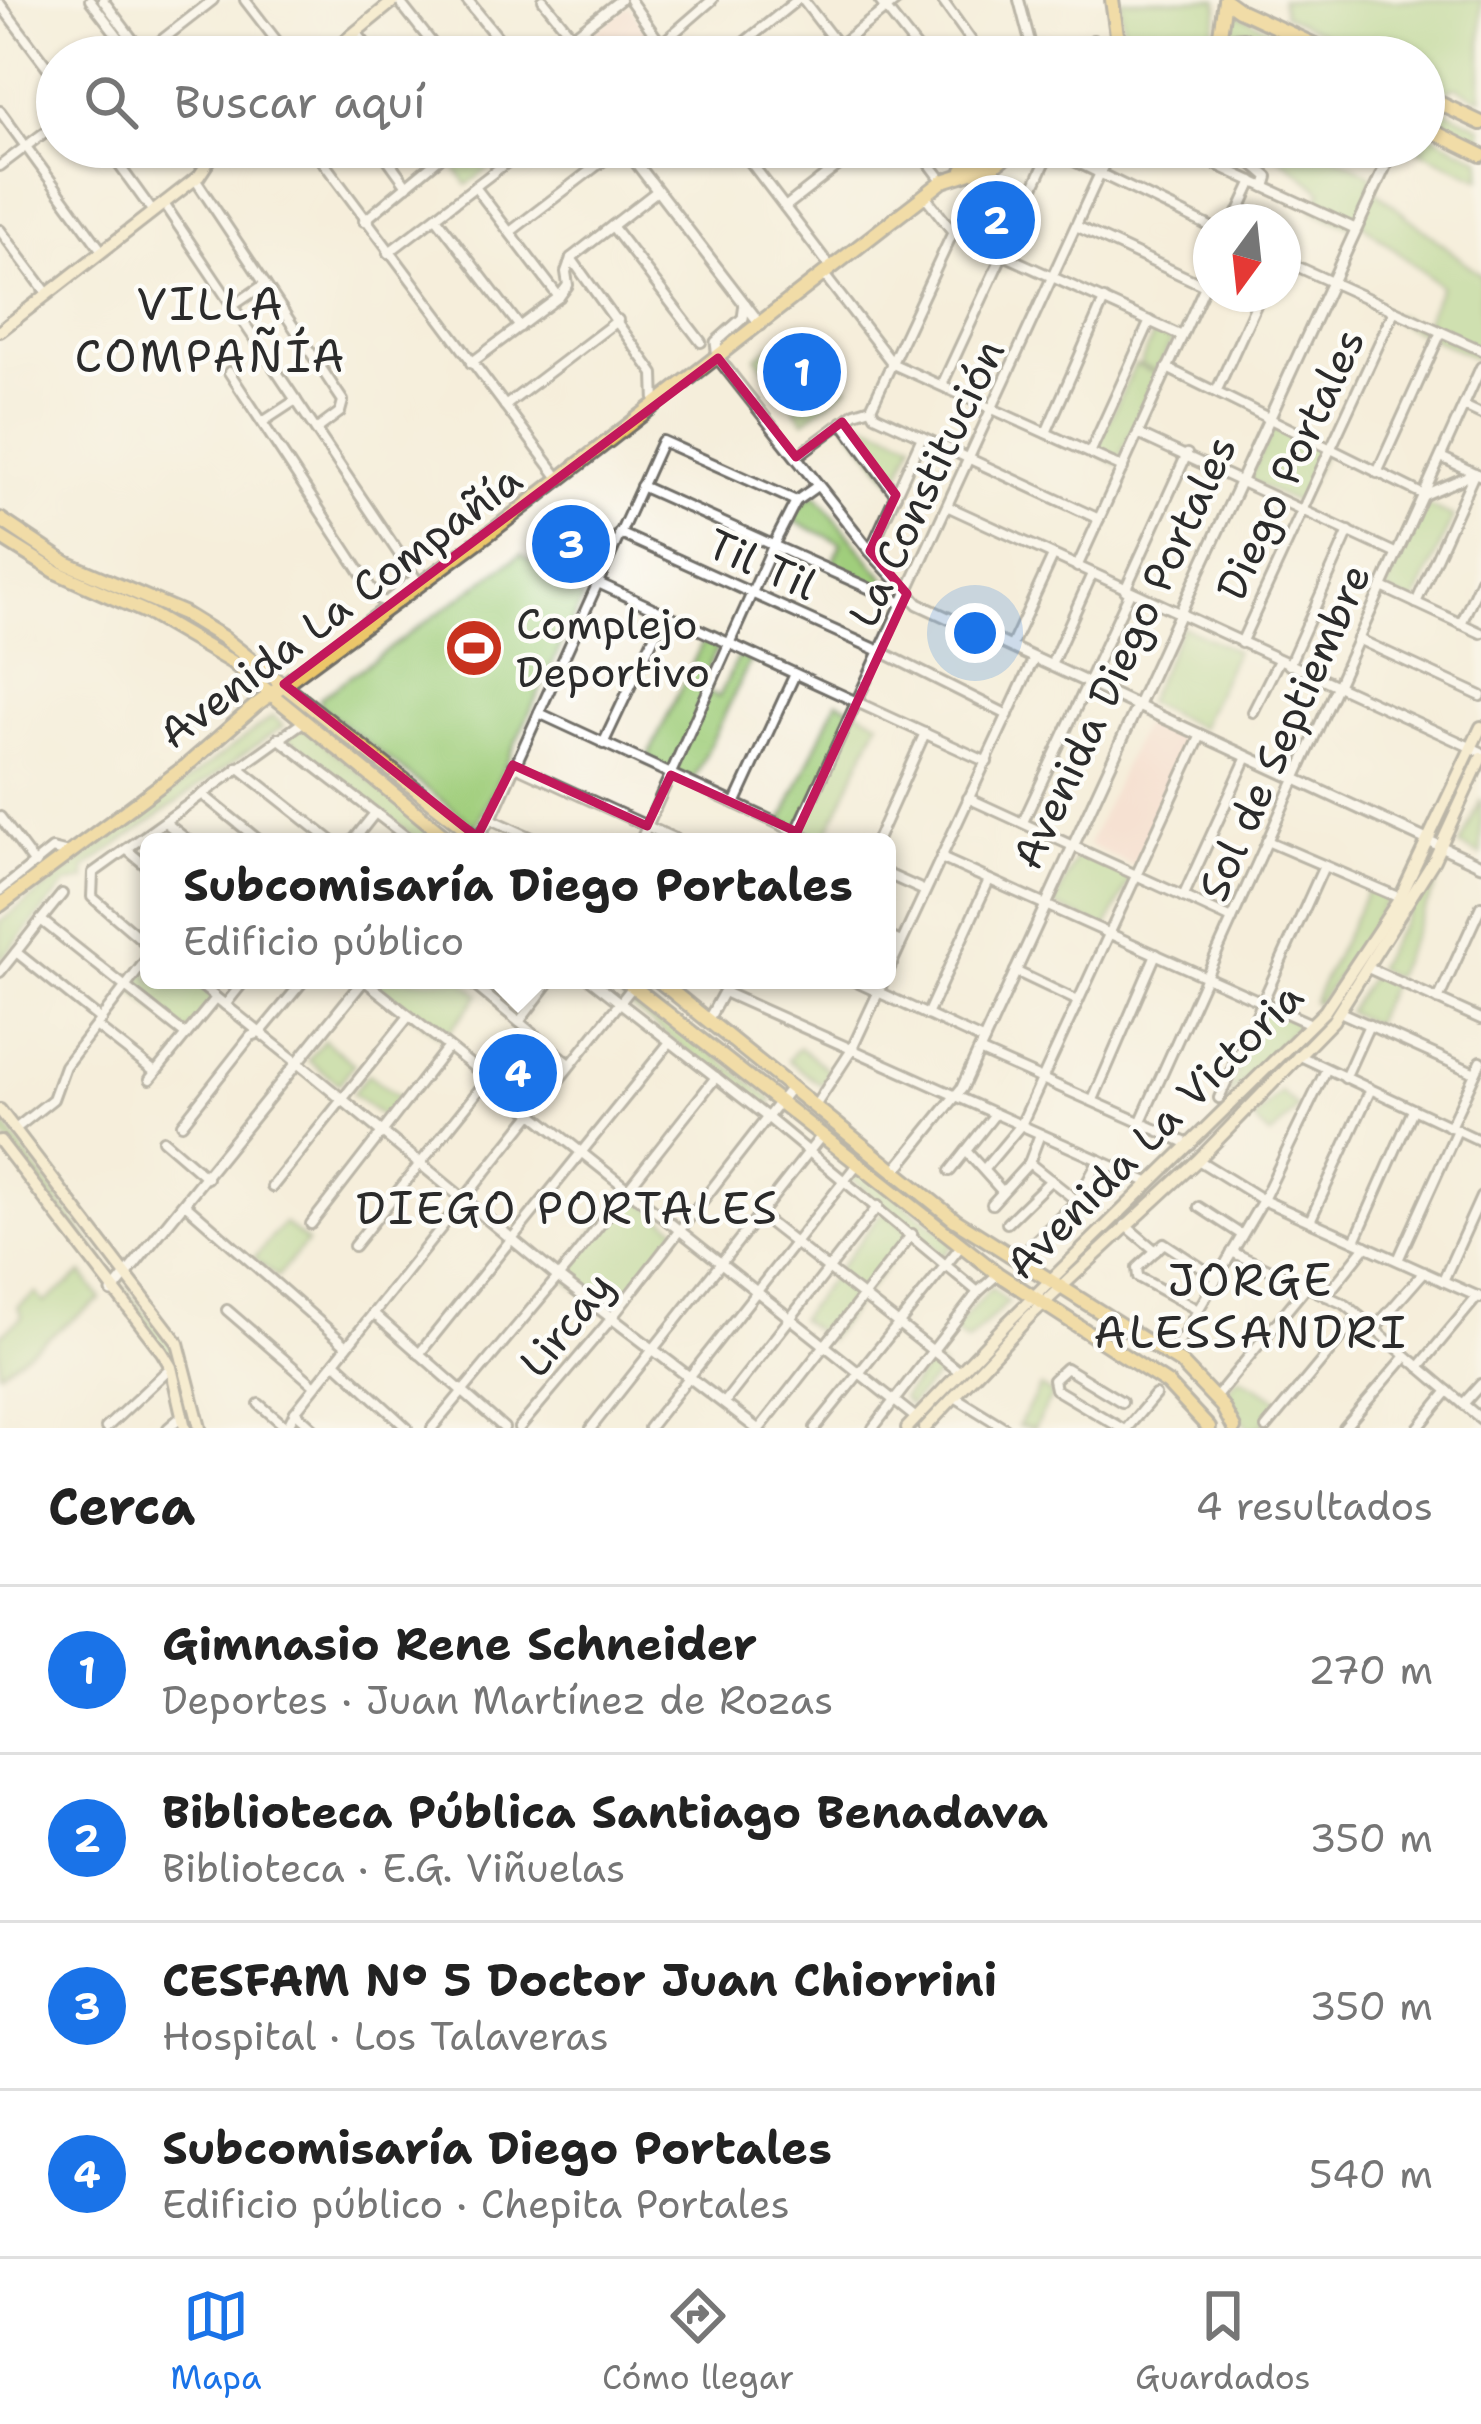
<!DOCTYPE html>
<html lang="es">
<meta charset="utf-8">
<style>
:root{--surface:#fff;--page:#f2f2f2;--text:#222;--muted:#767676;--line:#e0e0e0;--accent:#1a73e8}
body{margin:0;font-family:"Shantell Sans",sans-serif;background:var(--page);color:var(--text)}
.compass{position:absolute;left:1193px;top:204px;width:108px;height:108px;border-radius:50%;background:var(--surface);box-shadow:0 3px 9px #0004;rotate:195deg}
.you{position:absolute;left:975px;top:633px;width:42px;height:42px;margin:-30px;border:9px solid #fff;border-radius:50%;background:#1a73e8;box-shadow:0 0 0 18px #1a73e833}
.badge{display:grid;place-items:center;width:78px;height:78px;border-radius:50%;background:var(--accent);color:#fff;font-size:39px;font-weight:700}
.pin{position:absolute;translate:-50% -50%;border:6px solid #fff;box-shadow:0 3px 12px #0006}
.popup{position:absolute;left:140px;top:833px;width:756px;height:156px;box-sizing:border-box;display:grid;place-content:center;border-radius:18px;background:var(--surface);filter:drop-shadow(0 3px 9px #0005);font-size:39px;white-space:nowrap;color:var(--muted)}
.popup b{font-size:45px;color:var(--text)}
.popup::after{content:'';position:absolute;left:50%;top:100%;margin-left:-24px;border:24px solid transparent;border-top-color:var(--surface)}
.list{margin:0;padding:0;list-style:none}
h2{display:flex;justify-content:space-between;align-items:center;height:156px;margin:0;padding:0 48px;font-size:51px}
h2 small{font-size:39px;font-weight:400;color:var(--muted)}
.list li{display:grid;grid-template-columns:78px 1fr auto;gap:36px;align-items:center;box-sizing:border-box;height:168px;padding:0 48px;border-top:3px solid var(--line)}
.list b{display:block;font-size:45px;white-space:nowrap}
.list p{margin:0;font-size:39px;white-space:nowrap;color:var(--muted)}
.list em{font-size:39px;font-style:normal;color:var(--muted)}
.icon{flex:none;width:66px;height:66px;fill:none;stroke:currentColor;stroke-width:2;stroke-linecap:round;stroke-linejoin:round}
.map{position:relative;flex:none;width:1481px;height:1428px;overflow:hidden}
.search{position:absolute;background:var(--surface);box-shadow:0 3px 9px #0004;left:36px;right:36px;top:36px;height:132px;display:flex;align-items:center;gap:30px;box-sizing:border-box;padding:0 42px;border-radius:66px;color:var(--muted);font-size:45px}
.sheet{height:828px;background:var(--surface)}
nav{display:flex;justify-content:space-around;align-items:center;box-sizing:border-box;height:168px;border-top:3px solid var(--line);background:var(--surface);font-size:33px;color:var(--muted)}
nav a{display:grid;justify-items:center;gap:6px}
nav .on{color:var(--accent)}
.map>svg:first-child{display:block}
</style>
<div class="map">
<svg width="1481" height="1428" viewBox="0 0 1481 1428">
<rect width="100%" height="100%" fill="#fdfcf7"/>
<filter id="ink" filterUnits="userSpaceOnUse"><feTurbulence type="fractalNoise" baseFrequency=".00833" numOctaves="2"/><feDisplacementMap in="SourceGraphic" scale="24" xChannelSelector="R" yChannelSelector="G"/><feConvolveMatrix kernelMatrix="1 2 1 2 8 2 1 2 1" color-interpolation-filters="sRGB"/></filter>
<filter id="wash" filterUnits="userSpaceOnUse"><feTurbulence type="fractalNoise" baseFrequency=".004" numOctaves="4" result="noise"/><feDisplacementMap in="SourceGraphic" scale="48" xChannelSelector="R" yChannelSelector="G"/><feGaussianBlur stdDeviation="2.7" result="paint"/><feColorMatrix in="noise" values="0 0 0 0 0 0 0 0 0 0 0 0 0 0 0 0 0 1.4 0 .05"/><feComposite in="paint" operator="in"/></filter>
<g filter="url(#wash)">
<rect width="100%" height="100%" fill="#f5eedb"/>
<!-- built -->
<g fill="#f7d1c8">
<polygon points="629,6 666,57 562,57"/>
<polygon points="1144,721 1190,742 1134,866 1088,845"/>
</g>
<!-- green -->
<g fill="#a0ce7c" stroke="#667c54" stroke-width="3">
<path d="M 1121,0 L 1218,0 C 1221,79 1114,75 1121,0 Z"/>
<polygon points="1281,0 1481,0 1481,99 1455,87 1447,91 1424,80 1424,57 1375,57 1284,15"/>
<polygon points="1231,11 1331,57 1292,57 1244,34 1226,34"/>
<polygon points="1424,100 1481,127 1481,147 1424,120"/>
<polygon points="1424,131 1481,159 1481,179 1412,147 1424,147"/>
<polygon points="462,147 517,147 467,185 448,159"/>
<polygon points="1267,147 1318,147 1373,176 1369,186 1481,275 1481,361 1395,321 1396,315 1423,327 1441,286 1356,219 1351,227 1312,210 1322,191"/>
<polygon points="800,324 848,387 804,421 756,357"/>
<polygon points="1155,332 1172,340 1157,372 1140,364"/>
<polygon points="1135,365 1157,374 1117,464 1094,452"/>
<polygon points="856,419 913,441 896,484 847,423"/>
<polygon points="1273,428 1324,452 1299,504 1248,480"/>
<polygon points="815,494 900,597 898,599 831,567 841,543 792,520 799,505"/>
<polygon points="1424,504 1453,517 1414,604 1385,591"/>
<polygon points="521,554 583,599 476,827 321,707 320,698"/>
<polygon points="1182,626 1236,651 1200,728 1146,702"/>
<polygon points="705,637 719,644 699,689 719,697 739,655 750,661 692,783 646,761"/>
<polygon points="837,701 879,721 824,840 782,821"/>
<polygon points="273,716 283,726 85,868 85,880 66,884 0,961 0,922"/>
<polygon points="302,726 446,842 420,842 286,737"/>
<polygon points="1481,799 1481,855 1460,845"/>
<polygon points="1078,853 1131,877 1106,929 1054,905"/>
<polygon points="1439,859 1446,863 1394,977 1376,968"/>
<polygon points="1368,889 1388,898 1356,952 1317,1004 1313,1002"/>
<polygon points="149,962 149,980 194,980 216,998 186,1035 129,988"/>
<polygon points="1372,974 1391,983 1373,1024 1347,1012"/>
<polygon points="370,980 462,980 479,995 443,1039"/>
<polygon points="635,992 773,1100 765,1111 624,1002"/>
<polygon points="1263,1006 1299,1023 1226,1100"/>
<polygon points="324,1040 354,1064 339,1084 308,1060"/>
<polygon points="799,1047 831,1072 821,1085 788,1060"/>
<polygon points="368,1074 399,1098 383,1117 352,1094"/>
<polygon points="1281,1092 1298,1108 1271,1136 1254,1120"/>
<polygon points="0,1118 114,1276 170,1342 177,1354 198,1428 188,1428 174,1370 0,1131"/>
<polygon points="859,1168 954,1242 944,1256 851,1179"/>
<polygon points="627,1189 678,1229 611,1314 560,1276"/>
<polygon points="884,1210 912,1234 828,1340 799,1319"/>
<polygon points="284,1223 307,1242 277,1277 254,1258"/>
<polygon points="82,1273 101,1299 0,1372 0,1336 22,1317 18,1307 36,1293 44,1303"/>
<polygon points="991,1288 1008,1302 967,1342 952,1331"/>
<polygon points="933,1360 942,1368 940,1373 909,1405 902,1398"/>
<polygon points="1239,1377 1281,1401 1259,1428 1249,1428 1223,1395"/>
<polygon points="1040,1387 1053,1394 1034,1428 1018,1426"/>
</g>
</g>
<g filter="url(#ink)">
<g fill="none" stroke-linecap="round" stroke-linejoin="round">
<defs>
<g id="minor">
<polyline points="90,0 134,57"/>
<polyline points="103,0 145,56"/>
<polyline points="245,0 289,57"/>
<polyline points="398,0 443,57"/>
<polyline points="543,0 572,36"/>
<polyline points="630,0 670,57"/>
<polyline points="803,0 847,57"/>
<polyline points="879,0 924,57"/>
<polyline points="942,0 983,57"/>
<polyline points="1019,0 1034,57"/>
<polyline points="0,4 57,80"/>
<polyline points="356,32 376,57"/>
<polyline points="660,45 712,0"/>
<polyline points="838,46 897,0"/>
<polyline points="140,57 213,0"/>
<polyline points="546,57 620,0"/>
<polyline points="726,57 797,0"/>
<polyline points="809,57 832,38"/>
<polyline points="1071,57 1093,40"/>
<polyline points="0,111 102,251"/>
<polyline points="106,147 153,212"/>
<polyline points="198,147 207,159"/>
<polyline points="312,147 559,478"/>
<polyline points="379,147 407,186"/>
<polyline points="739,147 832,269"/>
<polyline points="917,147 942,180"/>
<polyline points="1045,147 1211,227"/>
<polyline points="1178,147 1356,229"/>
<polyline points="1240,153 1268,177 1265,187"/>
<polyline points="0,166 57,123"/>
<polyline points="754,166 779,147"/>
<polyline points="195,179 343,401 340,412 316,430"/>
<polyline points="475,187 559,297"/>
<polyline points="925,196 953,232 1182,336"/>
<polyline points="164,204 420,585"/>
<polyline points="785,207 862,147"/>
<polyline points="436,217 520,327"/>
<polyline points="364,221 453,147"/>
<polyline points="1234,222 1253,181"/>
<polyline points="612,226 701,342"/>
<polyline points="1076,226 1205,286"/>
<polyline points="0,230 47,293"/>
<polyline points="510,232 621,147"/>
<polyline points="388,253 527,147"/>
<polyline points="571,258 654,374 655,404"/>
<polyline points="1283,260 1481,350"/>
<polyline points="825,276 893,364 1123,468"/>
<polyline points="234,305 265,284"/>
<polyline points="471,363 559,297 568,285 566,272 571,258 657,191"/>
<polyline points="1167,368 1424,495 1475,473"/>
<polyline points="229,372 378,599 386,602 414,579"/>
<polyline points="942,385 1050,152"/>
<polyline points="1216,392 1261,294"/>
<polyline points="505,406 618,320"/>
<polyline points="1464,406 1481,414"/>
<polyline points="871,408 875,415 1099,519"/>
<polyline points="264,421 296,400"/>
<polyline points="842,422 896,495"/>
<polyline points="1046,433 1104,300"/>
<polyline points="1138,434 1397,554"/>
<polyline points="1090,453 1150,321"/>
<polyline points="796,457 855,413 871,408 953,232"/>
<polyline points="1441,457 1481,476"/>
<polyline points="1377,473 1441,332"/>
<polyline points="641,486 902,603"/>
<polyline points="949,507 1481,752"/>
<polyline points="619,533 882,652 1008,715"/>
<polyline points="870,551 922,437"/>
<polyline points="1077,567 1211,273"/>
<polyline points="596,582 987,762"/>
<polyline points="1382,587 1481,633"/>
<polyline points="1125,590 1187,454"/>
<polyline points="1416,603 1474,474"/>
<polyline points="1461,624 1481,579"/>
<polyline points="1358,639 1481,696"/>
<polyline points="1241,643 1394,311"/>
<polyline points="1011,647 1053,556"/>
<polyline points="1051,665 1092,574"/>
<polyline points="1289,665 1349,531"/>
<polyline points="1253,712 1279,660"/>
<polyline points="539,713 818,842"/>
<polyline points="278,738 413,842"/>
<polyline points="603,744 665,613"/>
<polyline points="513,765 682,842"/>
<polyline points="238,767 333,842"/>
<polyline points="202,794 261,842"/>
<polyline points="968,798 1232,919"/>
<polyline points="735,804 795,674"/>
<polyline points="0,817 35,864"/>
<polyline points="491,819 541,842"/>
<polyline points="1023,822 1130,592"/>
<polyline points="166,823 190,842"/>
<polyline points="477,837 491,819 662,441 796,501"/>
<polyline points="1267,841 1400,898"/>
<polyline points="352,842 375,813"/>
<polyline points="640,842 774,544 796,501 817,486"/>
<polyline points="792,842 1112,147"/>
<polyline points="876,842 925,733"/>
<polyline points="127,850 149,868"/>
<polyline points="941,858 1311,1024"/>
<polyline points="887,874 925,891"/>
<polyline points="0,891 52,849 68,853"/>
<polyline points="62,894 41,920 186,1035"/>
<polyline points="1183,897 1247,757"/>
<polyline points="887,936 901,942"/>
<polyline points="149,946 92,897 93,873 303,722"/>
<polyline points="16,952 41,920"/>
<polyline points="1368,968 1481,1019"/>
<polyline points="1015,971 1078,1001"/>
<polyline points="0,972 16,952 101,1020"/>
<polyline points="887,974 1034,658"/>
<polyline points="194,980 298,1063"/>
<polyline points="364,980 916,1418"/>
<polyline points="468,980 570,1064"/>
<polyline points="591,980 767,1117 978,1292"/>
<polyline points="852,980 984,1041"/>
<polyline points="724,992 1150,1183"/>
<polyline points="1438,1000 1481,906"/>
<polyline points="225,1005 245,980"/>
<polyline points="1340,1012 1475,1073"/>
<polyline points="927,1015 989,880"/>
<polyline points="708,1020 730,980"/>
<polyline points="519,1022 551,980"/>
<polyline points="96,1026 155,1072"/>
<polyline points="979,1051 1191,1145"/>
<polyline points="1298,1055 1481,1141"/>
<polyline points="1345,1078 1369,1025"/>
<polyline points="150,1079 216,998"/>
<polyline points="1219,1098 1324,866"/>
<polyline points="1093,1100 1156,954"/>
<polyline points="815,1106 851,1051 884,980"/>
<polyline points="1141,1121 1481,367"/>
<polyline points="182,1124 251,1036 260,1033 304,980"/>
<polyline points="1450,1127 1481,1061"/>
<polyline points="14,1130 53,1099 65,1066 149,956"/>
<polyline points="163,1140 207,1178"/>
<polyline points="966,1151 1002,1191"/>
<polyline points="1198,1160 1263,1200 1481,1298"/>
<polyline points="984,1169 1021,1125 1201,735"/>
<polyline points="950,1171 995,1114"/>
<polyline points="272,1187 409,1016"/>
<polyline points="1077,1201 1099,1160"/>
<polyline points="185,1204 347,1346"/>
<polyline points="992,1204 1029,1163"/>
<polyline points="1199,1207 1242,1235"/>
<polyline points="758,1214 960,1372"/>
<polyline points="1310,1221 1370,1091"/>
<polyline points="1007,1223 1051,1180"/>
<polyline points="311,1224 448,1047"/>
<polyline points="1125,1225 1156,1251"/>
<polyline points="1355,1241 1413,1110"/>
<polyline points="354,1246 488,1079"/>
<polyline points="1030,1246 1077,1201 1029,1163 1040,1134"/>
<polyline points="1232,1252 1346,1305 1481,1419"/>
<polyline points="1398,1260 1457,1130"/>
<polyline points="1443,1281 1481,1197"/>
<polyline points="1326,1296 1366,1246"/>
<polyline points="227,1310 315,1386"/>
<polyline points="1198,1310 1138,1277 1137,1268 1164,1243 1217,1278"/>
<polyline points="373,1313 504,1428"/>
<polyline points="1374,1329 1424,1272"/>
<polyline points="419,1354 670,1042"/>
<polyline points="1171,1356 1263,1200 1326,1070"/>
<polyline points="335,1362 407,1428"/>
<polyline points="1419,1367 1478,1296"/>
<polyline points="955,1397 1005,1428"/>
<polyline points="1215,1398 1306,1287"/>
<polyline points="724,1403 878,1206"/>
<polyline points="259,1404 287,1428 295,1412 638,980"/>
<polyline points="1463,1404 1481,1384"/>
<polyline points="295,1412 313,1428"/>
<polyline points="106,1428 171,1367"/>
<polyline points="168,1428 182,1416"/>
<polyline points="432,1428 569,1264 716,1077"/>
<polyline points="519,1428 606,1325 791,1087"/>
<polyline points="591,1428 822,1135"/>
<polyline points="649,1428 859,1162"/>
<polyline points="760,1428 912,1234"/>
<polyline points="815,1428 961,1246"/>
<polyline points="873,1428 978,1292 998,1274"/>
<polyline points="1121,1428 1055,1389 1053,1380 1066,1368 1122,1402"/>
<polyline points="1127,1428 1155,1395"/>
<polyline points="1266,1428 1359,1316"/>
<polyline points="1344,1428 1406,1356"/>
<polyline points="1418,1428 1448,1391"/>
</g>
<g id="tertiary">
<polyline points="467,0 513,57"/>
<polyline points="624,147 761,325"/>
<polyline points="745,304 743,318 716,342 718,358 870,551 918,604 1481,865"/>
<polyline points="298,1063 558,1277 756,1428"/>
<polyline points="894,1172 962,1088 1394,147"/>
<polyline points="112,1292 364,980"/>
</g>
<g id="secondary">
<polyline points="325,57 395,0"/>
<polyline points="0,331 199,176 218,147"/>
<polyline points="0,1110 178,1343 200,1428"/>
<polyline points="0,1141 162,1352 171,1367 185,1428"/>
<polyline points="907,1428 1007,1323 1325,1011 1400,898 1481,727"/>
<polyline points="925,1428 1030,1316 1198,1160 1333,1021 1434,860 1481,758"/>
</g>
<g id="primary">
<polyline points="1112,0 1117,35 1137,57"/>
<polyline points="1225,0 1239,10 1341,57"/>
<polyline points="1215,42 1243,39 1282,57"/>
<polyline points="1106,57 1117,35"/>
<polyline points="1199,57 1220,34 1225,0"/>
<polyline points="1424,96 1481,123"/>
<polyline points="1424,127 1481,155"/>
<polyline points="963,170 990,147"/>
<polyline points="0,519 66,563 183,613 222,637 483,842"/>
<polyline points="0,537 58,573 148,613 232,662 452,842"/>
<polyline points="0,905 186,766 256,705 495,529 943,181 996,164 1019,147"/>
<polyline points="625,980 998,1274 1168,1384 1209,1428"/>
<polyline points="658,980 955,1220 1181,1363 1222,1406 1234,1428"/>
</g>
</defs>
<!-- minor casing -->
<use href="#minor" stroke="#726f69" stroke-width="14"/>
<!-- tertiary casing -->
<use href="#tertiary" stroke="#726f69" stroke-width="15"/>
<!-- secondary casing -->
<use href="#secondary" stroke="#726f69" stroke-width="16"/>
<!-- primary casing -->
<use href="#primary" stroke="#726f69" stroke-width="18"/>
<!-- minor -->
<use href="#minor" stroke="#fff" stroke-width="8"/>
<!-- tertiary -->
<use href="#tertiary" stroke="#fff" stroke-width="9"/>
<!-- secondary -->
<use href="#secondary" stroke="#f7e8c3" stroke-width="10"/>
<!-- primary -->
<use href="#primary" stroke="#ecc669" stroke-width="12"/>
</g>
</g>
<!-- marked area -->
<path d="M0 0H1481V1428H0ZM 718,358 L 796,457 L 842,422 L 896,495 L 870,551 L 907,594 L 797,832 L 671,775 L 647,826 L 513,765 L 477,837 L 284,684 Z" fill="#f5eedb" fill-opacity=".55" fill-rule="evenodd"/>
<path fill="none" stroke="#c2185b" stroke-width="9" stroke-linejoin="round" d="M 718,358 L 796,457 L 842,422 L 896,495 L 870,551 L 907,594 L 797,832 L 671,775 L 647,826 L 513,765 L 477,837 L 284,684 Z"/>
<!-- icons -->
<defs>
<symbol id="stadium-disc" viewBox="-11 -11 22 22"><circle r="9.5" fill="#c8321e" stroke="#fdfcf7"/><path d="M0-5a6.5 5 0 1 0 0 10a6.5 5 0 1 0 0-10ZM-3.5-1.8h7v3.6h-7Z" fill="#fff"/></symbol>
</defs>
<g fill-rule="evenodd">
<use href="#stadium-disc" x="441" y="615" width="66" height="66"/>
</g>
<g text-anchor="middle" dominant-baseline="central" stroke-width="9" stroke-linejoin="round" paint-order="stroke">
<!-- street labels -->
<g font-size="42" fill="#2b2b2b" stroke="#fdfcf7">
<text transform="translate(1290 464) rotate(-65)">Diego Portales</text>
<text transform="translate(926 483) rotate(-65)">La Constitución</text>
<text transform="translate(762 564) rotate(24)">Til Til</text>
<text transform="translate(340 606) rotate(-37)">Avenida La Compañía</text>
<text transform="translate(1124 652) rotate(-65)">Avenida Diego Portales</text>
<text transform="translate(1284 732) rotate(-66)">Sol de Septiembre</text>
<text transform="translate(1154 1130) rotate(-45)">Avenida La Victoria</text>
<text transform="translate(566 1324) rotate(-51)">Lircay</text>
</g>
<!-- poi labels -->
<g font-size="42" fill="#2b2b2b" stroke="#fdfcf7" text-anchor="start">
<text x="516" y="624">Complejo<tspan x="516" dy="48">Deportivo</tspan></text>
</g>
<!-- neighbourhood labels -->
<g font-size="45" letter-spacing="3" fill="#2b2b2b" stroke="#fdfcf7">
<text x="211" y="304">VILLA<tspan x="211" dy="52">COMPAÑÍA</tspan></text>
<text x="568" y="1208">DIEGO PORTALES</text>
<text x="1251" y="1280">JORGE<tspan x="1251" dy="52">ALESSANDRI</tspan></text>
</g>
</g>
</svg>
<svg class="compass" viewBox="-18 -18 36 36"><path d="M0-13l5 13h-10z" fill="#e53935"/><path d="M0 13l5-13h-10z" fill="#767676"/></svg>
<div class="you"></div>
<div class="pin badge" style="left:802px;top:372px">1</div>
<div class="pin badge" style="left:996px;top:220px">2</div>
<div class="pin badge" style="left:571px;top:544px">3</div>
<div class="pin badge" style="left:518px;top:1073px">4</div>
<div class="popup"><b>Subcomisaría Diego Portales</b>Edificio público</div>
<div class="search"><svg class="icon" aria-label="search" viewBox="0 0 24 24"><circle cx="10" cy="10" r="6"/><path d="M15 15l6 6"/></svg>Buscar aquí</div>
</div>
<section class="sheet">
<h2>Cerca<small>4 resultados</small></h2>
<ul class="list">
<li><span class="badge">1</span><div><b>Gimnasio Rene Schneider</b><p>Deportes · Juan Martínez de Rozas</p></div><em>270 m</em></li>
<li><span class="badge">2</span><div><b>Biblioteca Pública Santiago Benadava</b><p>Biblioteca · E.G. Viñuelas</p></div><em>350 m</em></li>
<li><span class="badge">3</span><div><b>CESFAM N° 5 Doctor Juan Chiorrini</b><p>Hospital · Los Talaveras</p></div><em>350 m</em></li>
<li><span class="badge">4</span><div><b>Subcomisaría Diego Portales</b><p>Edificio público · Chepita Portales</p></div><em>540 m</em></li>
</ul>
</section>
<nav>
<a class="on"><svg class="icon" aria-label="map" viewBox="0 0 24 24"><path d="M3 6l6-2 6 2 6-2v14l-6 2-6-2-6 2zM9 4v14M15 6v14"/></svg>Mapa</a>
<a><svg class="icon" aria-label="directions" viewBox="0 0 24 24"><path d="M12 3l9 9-9 9-9-9zM9 14v-3h6M13 9l2 2-2 2"/></svg>Cómo llegar</a>
<a><svg class="icon" aria-label="saved" viewBox="0 0 24 24"><path d="M7 4h10v16l-5-4-5 4z"/></svg>Guardados</a>
</nav>
